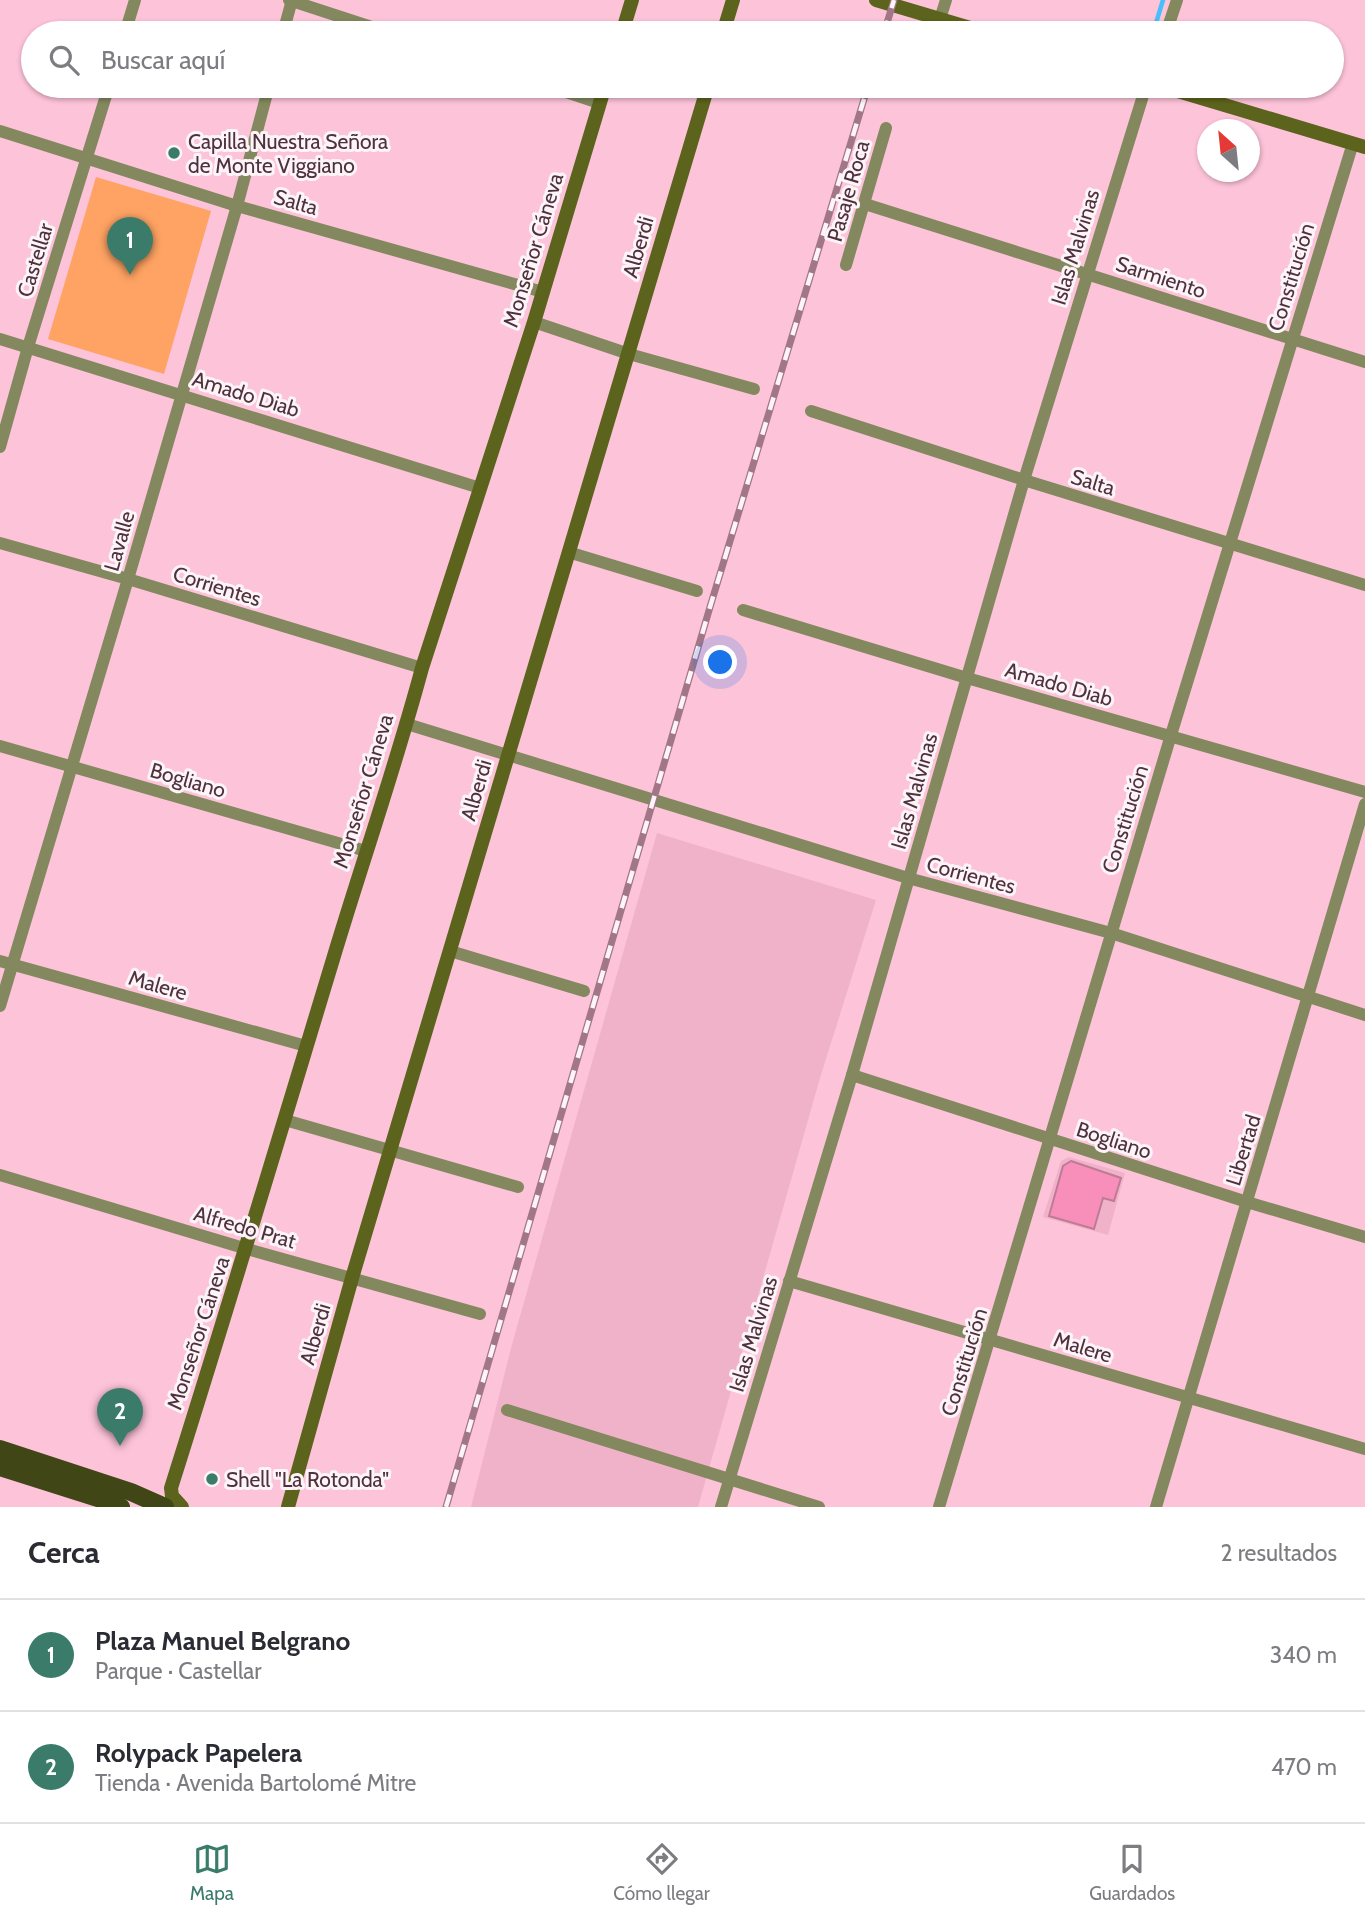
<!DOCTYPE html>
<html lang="es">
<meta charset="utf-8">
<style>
:root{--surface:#fff;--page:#f2f2f3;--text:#2b2b33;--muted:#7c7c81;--line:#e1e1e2;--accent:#3a7b6a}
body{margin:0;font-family:Cabin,sans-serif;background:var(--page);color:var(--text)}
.compass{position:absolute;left:1197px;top:119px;width:63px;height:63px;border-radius:50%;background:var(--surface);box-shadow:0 2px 5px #0004;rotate:333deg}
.you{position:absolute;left:721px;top:663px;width:24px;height:24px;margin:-18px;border:5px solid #fff;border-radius:50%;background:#1a73e8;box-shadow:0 0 0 10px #1a73e833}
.badge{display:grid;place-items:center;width:46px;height:46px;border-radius:50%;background:var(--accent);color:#fff;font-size:23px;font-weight:700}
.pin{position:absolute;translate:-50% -58px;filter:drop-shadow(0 2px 4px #0008)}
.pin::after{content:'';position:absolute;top:37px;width:24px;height:21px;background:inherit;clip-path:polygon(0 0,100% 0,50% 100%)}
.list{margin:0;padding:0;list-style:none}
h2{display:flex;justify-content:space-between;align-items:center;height:91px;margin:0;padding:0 28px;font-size:30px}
h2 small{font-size:23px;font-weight:400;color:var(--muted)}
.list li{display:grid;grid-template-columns:46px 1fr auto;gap:21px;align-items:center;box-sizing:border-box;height:112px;padding:0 28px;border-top:2px solid var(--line)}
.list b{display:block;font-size:26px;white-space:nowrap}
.list p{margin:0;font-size:23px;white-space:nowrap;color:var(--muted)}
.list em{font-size:23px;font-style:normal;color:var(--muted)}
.icon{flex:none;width:38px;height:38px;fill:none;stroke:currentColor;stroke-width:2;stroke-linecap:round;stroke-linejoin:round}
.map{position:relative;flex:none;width:1365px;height:1507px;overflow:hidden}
.search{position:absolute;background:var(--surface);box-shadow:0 2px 5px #0004;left:21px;right:21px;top:21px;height:77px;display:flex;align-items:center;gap:18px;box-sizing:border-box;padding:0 24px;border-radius:38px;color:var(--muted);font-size:26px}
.sheet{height:315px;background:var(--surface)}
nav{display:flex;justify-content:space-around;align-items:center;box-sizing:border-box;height:98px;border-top:2px solid var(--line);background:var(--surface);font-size:19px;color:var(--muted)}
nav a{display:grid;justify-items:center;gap:4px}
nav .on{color:var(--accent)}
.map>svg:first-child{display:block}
</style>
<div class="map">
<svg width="1365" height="1507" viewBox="0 0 1365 1507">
<rect width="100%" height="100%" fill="#fdc3d9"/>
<!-- built -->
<g fill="#f0b2c9">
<polygon points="657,833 876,900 820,1078 698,1507 471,1507 511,1348"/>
<polygon points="1069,1157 1125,1173 1108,1235 1043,1217 1061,1161"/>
</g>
<!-- green -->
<polygon fill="#fea363" points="96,177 211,211 164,374 48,339"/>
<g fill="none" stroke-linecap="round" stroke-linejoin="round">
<!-- stream -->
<polyline stroke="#46bffb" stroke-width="4.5" points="1153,33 1163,0"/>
</g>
<!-- building -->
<polygon fill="#f88fbb" stroke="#be7b96" stroke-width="2" points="1071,1161 1121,1178 1114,1201 1103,1198 1094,1229 1049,1216 1063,1166"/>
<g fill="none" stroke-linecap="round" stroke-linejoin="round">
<!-- street -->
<g stroke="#83885e" stroke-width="12">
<polyline points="289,0 390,33"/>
<polyline points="940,19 946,0"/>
<polyline points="125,33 135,0"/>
<polyline points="283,33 292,0"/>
<polyline points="1166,33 1177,0"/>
<polyline points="548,86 599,103"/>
<polyline points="0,131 237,206 543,292"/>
<polyline points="865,204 1365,362"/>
<polyline points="846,265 886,128"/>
<polyline points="534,322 629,354 754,389"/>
<polyline points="0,339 480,488"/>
<polyline points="811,411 1024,480 1365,585"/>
<polyline points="0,447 28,347 109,86"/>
<polyline points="0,543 128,579 422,668"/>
<polyline points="568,552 697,591"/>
<polyline points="743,610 967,678 1365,792"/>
<polyline points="407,724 908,878 1111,933 1365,1015"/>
<polyline points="0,746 366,851"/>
<polyline points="450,951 584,991"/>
<polyline points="0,961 306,1046"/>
<polyline points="0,1006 128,579 237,206 269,86"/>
<polyline points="852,1075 1247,1202 1365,1237"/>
<polyline points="285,1120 518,1187"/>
<polyline points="0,1175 247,1249 480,1314"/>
<polyline points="789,1281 1365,1449"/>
<polyline points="507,1410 819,1507"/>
<polyline points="721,1507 852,1075 1024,480 1146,86"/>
<polyline points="939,1507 1171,735 1353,143"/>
<polyline points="1156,1507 1365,804"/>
</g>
<!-- secondary -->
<g stroke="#5c631c" stroke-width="14">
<polyline points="876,0 987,33"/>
<polyline points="622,33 632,0"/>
<polyline points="723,33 733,0"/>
<polyline points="1161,86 1365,147"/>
<path d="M 182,1507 L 172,1496 L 171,1488 C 227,1311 280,1134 334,956 C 363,860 396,765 422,668 L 534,322 L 605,86"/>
<polyline points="288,1507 352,1278 708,86"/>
</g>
<!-- primary -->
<g stroke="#414616" stroke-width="18">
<polyline points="0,1449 131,1492 165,1507"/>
<polyline points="0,1467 104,1500 121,1507"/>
</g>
<defs>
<g id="rail">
<polyline points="884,33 894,0"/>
<polyline points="446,1507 710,607 868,86"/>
</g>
</defs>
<!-- rail casing -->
<use href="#rail" stroke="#a17687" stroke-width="7"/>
<!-- rail -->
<use href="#rail" stroke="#fcf4f7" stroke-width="4.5" stroke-dasharray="13" stroke-linecap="butt"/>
</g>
<!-- markers -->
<g fill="#3a7b6a" stroke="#fcf4f7" stroke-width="2.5">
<circle cx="174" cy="153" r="7"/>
<circle cx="212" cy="1479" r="7"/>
</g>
<g text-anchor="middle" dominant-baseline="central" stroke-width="6" stroke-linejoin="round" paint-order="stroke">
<!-- poi labels -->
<g font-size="21" fill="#4e313d" stroke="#fcf4f7" text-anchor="start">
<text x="188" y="141">Capilla Nuestra Señora<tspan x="188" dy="24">de Monte Viggiano</tspan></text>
<text x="226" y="1479">Shell "La Rotonda"</text>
</g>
<!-- street labels -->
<g font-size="21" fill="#4e313d" stroke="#fcf4f7">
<text transform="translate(848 191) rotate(-74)">Pasaje Roca</text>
<text transform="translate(296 202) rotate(16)">Salta</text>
<text transform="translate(638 247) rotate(-74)">Alberdi</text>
<text transform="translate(1075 247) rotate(-73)">Islas Malvinas</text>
<text transform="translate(533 250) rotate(-73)">Monseñor Cáneva</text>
<text transform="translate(35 260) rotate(-73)">Castellar</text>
<text transform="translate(1161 277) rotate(18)">Sarmiento</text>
<text transform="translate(1291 277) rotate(-73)">Constitución</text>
<text transform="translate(246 394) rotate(17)">Amado Diab</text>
<text transform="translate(1093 482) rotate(17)">Salta</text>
<text transform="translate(119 541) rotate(-74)">Lavalle</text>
<text transform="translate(217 586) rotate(17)">Corrientes</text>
<text transform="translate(1059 684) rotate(16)">Amado Diab</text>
<text transform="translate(188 780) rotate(16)">Bogliano</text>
<text transform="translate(476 790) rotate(-74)">Alberdi</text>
<text transform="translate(363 791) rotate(-73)">Monseñor Cáneva</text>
<text transform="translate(914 791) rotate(-74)">Islas Malvinas</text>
<text transform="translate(1125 819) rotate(-73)">Constitución</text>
<text transform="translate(971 875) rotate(15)">Corrientes</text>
<text transform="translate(158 985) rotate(16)">Malere</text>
<text transform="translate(1114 1140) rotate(18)">Bogliano</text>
<text transform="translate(1243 1150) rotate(-73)">Libertad</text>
<text transform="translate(245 1227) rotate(16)">Alfredo Prat</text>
<text transform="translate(198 1333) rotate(-72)">Monseñor Cáneva</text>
<text transform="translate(315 1334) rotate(-74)">Alberdi</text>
<text transform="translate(753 1334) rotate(-73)">Islas Malvinas</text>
<text transform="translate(1083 1347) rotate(17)">Malere</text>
<text transform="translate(964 1362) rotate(-73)">Constitución</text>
</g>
</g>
</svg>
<svg class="compass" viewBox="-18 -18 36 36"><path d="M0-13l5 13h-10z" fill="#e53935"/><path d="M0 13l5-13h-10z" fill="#7c7c81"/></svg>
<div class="you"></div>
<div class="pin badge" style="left:130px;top:275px">1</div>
<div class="pin badge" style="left:120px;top:1446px">2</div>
<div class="search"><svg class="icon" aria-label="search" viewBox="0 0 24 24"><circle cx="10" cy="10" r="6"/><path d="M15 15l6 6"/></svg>Buscar aquí</div>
</div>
<section class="sheet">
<h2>Cerca<small>2 resultados</small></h2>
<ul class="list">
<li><span class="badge">1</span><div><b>Plaza Manuel Belgrano</b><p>Parque · Castellar</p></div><em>340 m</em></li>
<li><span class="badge">2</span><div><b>Rolypack Papelera</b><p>Tienda · Avenida Bartolomé Mitre</p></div><em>470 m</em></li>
</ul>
</section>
<nav>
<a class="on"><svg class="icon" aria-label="map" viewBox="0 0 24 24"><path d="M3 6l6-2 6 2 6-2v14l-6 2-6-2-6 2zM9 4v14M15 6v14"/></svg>Mapa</a>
<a><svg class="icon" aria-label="directions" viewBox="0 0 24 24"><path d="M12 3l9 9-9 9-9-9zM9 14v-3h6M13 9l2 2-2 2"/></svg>Cómo llegar</a>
<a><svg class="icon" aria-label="saved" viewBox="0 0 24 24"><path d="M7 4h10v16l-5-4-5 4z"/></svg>Guardados</a>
</nav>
